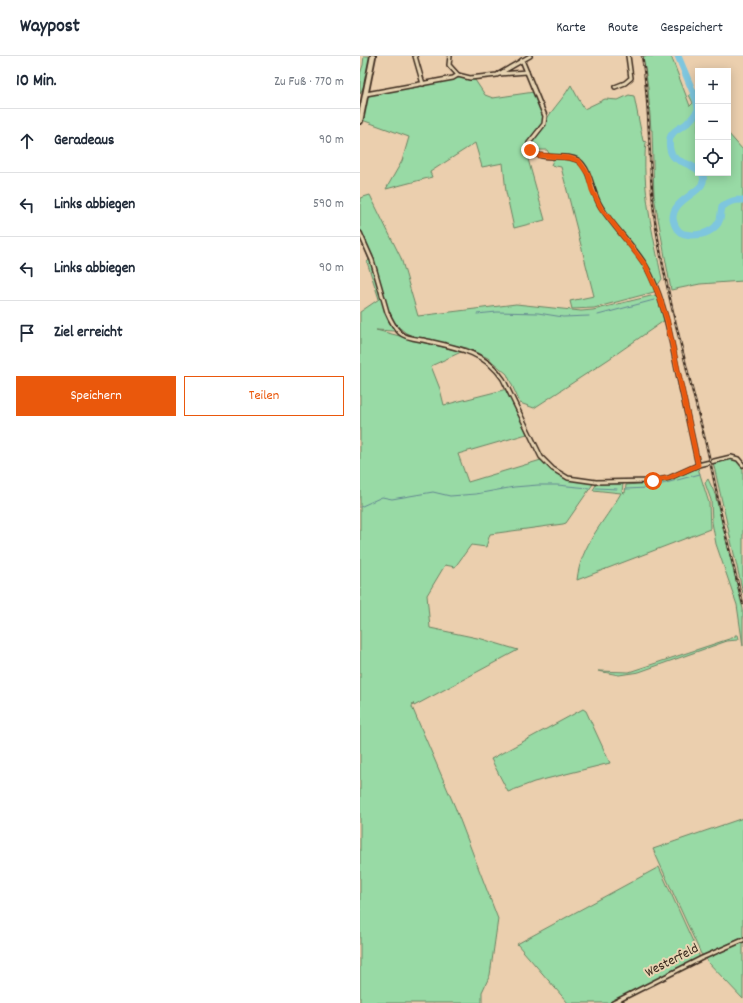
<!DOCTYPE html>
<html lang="de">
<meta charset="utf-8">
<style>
:root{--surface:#fff;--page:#f2f2f3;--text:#1f2937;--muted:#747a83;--line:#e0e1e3;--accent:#ea580c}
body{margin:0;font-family:Dekko,sans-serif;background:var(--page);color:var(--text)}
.controls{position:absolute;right:12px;top:12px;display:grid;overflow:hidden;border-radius:0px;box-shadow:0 2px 10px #0003}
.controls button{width:36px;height:36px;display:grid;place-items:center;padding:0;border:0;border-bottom:1px solid var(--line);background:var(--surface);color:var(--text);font:20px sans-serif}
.stop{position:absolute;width:12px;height:12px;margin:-9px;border:3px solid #ea580c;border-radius:50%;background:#fff}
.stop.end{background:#ea580c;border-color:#fff;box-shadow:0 1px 4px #0008}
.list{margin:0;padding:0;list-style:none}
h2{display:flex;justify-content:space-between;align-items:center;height:52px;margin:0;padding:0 16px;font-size:17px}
h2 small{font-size:13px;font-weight:400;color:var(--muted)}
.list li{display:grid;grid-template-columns:26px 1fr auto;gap:12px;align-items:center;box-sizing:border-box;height:64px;padding:0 16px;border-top:1px solid var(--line)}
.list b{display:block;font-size:15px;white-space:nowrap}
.list em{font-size:13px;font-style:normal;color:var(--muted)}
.actions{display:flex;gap:8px;padding:12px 16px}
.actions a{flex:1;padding:9px 0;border:1px solid var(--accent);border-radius:0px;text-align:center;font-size:14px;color:var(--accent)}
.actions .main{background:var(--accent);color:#fff}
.icon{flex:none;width:22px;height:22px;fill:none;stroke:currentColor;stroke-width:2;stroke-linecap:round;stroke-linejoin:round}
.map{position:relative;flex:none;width:383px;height:947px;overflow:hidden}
header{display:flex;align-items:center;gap:24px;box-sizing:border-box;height:56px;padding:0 20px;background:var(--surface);border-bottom:1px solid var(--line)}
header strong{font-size:19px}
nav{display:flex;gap:22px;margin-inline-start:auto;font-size:14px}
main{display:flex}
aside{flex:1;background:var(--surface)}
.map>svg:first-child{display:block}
</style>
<header>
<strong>Waypost</strong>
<nav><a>Karte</a><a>Route</a><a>Gespeichert</a></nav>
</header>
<main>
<aside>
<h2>10 Min.<small>Zu Fuß · 770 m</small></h2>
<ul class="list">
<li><svg class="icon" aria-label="ahead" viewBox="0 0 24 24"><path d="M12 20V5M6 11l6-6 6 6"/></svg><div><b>Geradeaus</b></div><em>90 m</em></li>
<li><svg class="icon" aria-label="left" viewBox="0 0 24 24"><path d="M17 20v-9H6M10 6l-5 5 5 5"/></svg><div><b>Links abbiegen</b></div><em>590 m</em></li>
<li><svg class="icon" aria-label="left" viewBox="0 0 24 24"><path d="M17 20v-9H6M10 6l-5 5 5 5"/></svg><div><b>Links abbiegen</b></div><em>90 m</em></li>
<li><svg class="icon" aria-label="arrive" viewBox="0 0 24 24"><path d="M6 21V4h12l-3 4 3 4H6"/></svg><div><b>Ziel erreicht</b></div></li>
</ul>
<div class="actions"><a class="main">Speichern</a><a>Teilen</a></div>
</aside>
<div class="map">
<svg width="383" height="947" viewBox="0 0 383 947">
<rect width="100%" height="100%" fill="#ebcfae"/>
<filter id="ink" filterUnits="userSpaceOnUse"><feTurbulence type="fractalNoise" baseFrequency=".025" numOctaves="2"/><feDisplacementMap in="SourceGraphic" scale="8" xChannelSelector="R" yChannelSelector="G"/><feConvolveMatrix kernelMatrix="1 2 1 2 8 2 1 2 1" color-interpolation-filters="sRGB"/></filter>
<g filter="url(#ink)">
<!-- green -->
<g fill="#98daa5" stroke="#6a8262">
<polygon points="4,0 11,0 9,18 0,38 0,18 3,9"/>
<polygon points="283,0 311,0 330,50 333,47 329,39 338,34 338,117 368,117 368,77 383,94 383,225 340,228 311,234 294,140 292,74 291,74 288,31"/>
<path d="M 99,21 L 115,24 L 125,39 L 133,42 L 174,36 C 177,43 183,52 184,60 C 186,72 167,81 166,96 L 185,164 L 154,172 L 146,136 L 143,107 L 122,111 L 115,87 L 70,116 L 72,121 L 26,133 L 42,105 L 49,81 L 2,64 L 7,41 L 11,38 L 39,34 Z"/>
<path d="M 211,29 L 224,53 L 245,43 L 258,44 L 269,39 L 274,40 L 283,85 L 286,86 C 281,131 293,179 302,223 L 297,230 L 286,206 L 242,151 L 228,114 L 224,107 L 219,104 L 190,99 L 187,94 L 172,94 C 169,85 178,80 183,72 C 186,68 187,62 190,58 C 197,48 205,40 211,29 Z"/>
<polygon points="194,102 213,103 219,107 225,115 238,150 282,207 290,221 295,234 294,236 234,252 212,253 210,245 234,240 201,111 191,109"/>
<polygon points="10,139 41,202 58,260 156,248 221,255 233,254 295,239 298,242 305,264 249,303 174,352 160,347 147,318 128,302 107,292 55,281 46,277 35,268 29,257 12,199 0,173 0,142"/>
<path d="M 0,179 L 10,204 L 26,258 L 35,274 L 33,275 L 16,274 L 111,298 L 101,296 L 71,310 L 80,333 L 84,349 L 147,333 L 167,378 L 98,398 L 108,426 L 181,404 C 199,421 209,423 233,428 L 206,467 L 203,468 L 130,478 L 126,491 L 111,489 L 95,511 L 85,509 L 67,539 L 70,572 L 122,583 L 158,594 L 54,650 L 53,647 L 52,651 L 95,751 L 138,863 L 130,919 L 122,936 L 122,947 L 0,947 L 0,256 L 19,243 L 7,206 L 9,204 Z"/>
<path d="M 367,403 C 375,403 379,404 383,411 L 383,537 L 353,406 Z"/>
<path d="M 338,412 L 349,447 L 350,473 L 217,524 C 221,488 244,467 261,437 L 233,434 L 237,427 L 263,428 L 262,436 L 265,437 L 266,429 C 294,427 312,424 338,412 Z"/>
<polygon points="348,423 355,438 383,553 383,590 377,549 356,488 352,466 351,444 345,427"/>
<polygon points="375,579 378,579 379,583 377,584 367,585 279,616 259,619 238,615 269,616 375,581"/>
<polygon points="223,653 226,655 250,707 174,726 148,736 131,703"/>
<polygon points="383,762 383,883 343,899 341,898 293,793"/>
<polygon points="299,811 339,899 339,902 251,947 208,947 157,888"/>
<polygon points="383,885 383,943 347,905 346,902"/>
</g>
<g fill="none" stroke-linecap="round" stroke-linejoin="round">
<!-- stream -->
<g stroke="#638891" stroke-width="1">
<polyline points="117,258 137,256 178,257 203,261 229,260"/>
<polyline points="238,259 294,244"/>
<polyline points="236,432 257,433"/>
<polyline points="266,433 287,432 340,418"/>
<polyline points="0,451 22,441 32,443 73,436 90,440 116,438 154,431 178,429 197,429 229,432"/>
</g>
<!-- river -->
<g stroke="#7ec6de" stroke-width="7">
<polyline points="318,0 336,43 338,52"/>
<path d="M 338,54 C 335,59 331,64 326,68 C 322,71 316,73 313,77 C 307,83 309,98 315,102 C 322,107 331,108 338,114"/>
<path d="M 342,117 C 352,136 312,140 313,163 C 314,168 316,173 320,176 C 324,179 328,178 332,179 C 343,179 356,175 360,163 C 361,159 361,155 362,151 C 369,145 374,144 383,144"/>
</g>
<defs>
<g id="street">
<polyline points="55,0 63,28"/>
<polyline points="90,0 89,9 98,19"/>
<path d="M 162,4 L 185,60 L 184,68 L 169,87 L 170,94 C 181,106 206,96 219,105 C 231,114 232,138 241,151 C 256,175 279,194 291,220 C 304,247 310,278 316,308 C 323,341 331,375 338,409"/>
<polyline points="139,18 167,16"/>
<polyline points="255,31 265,27 271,22 268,0"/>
<polyline points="6,38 93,22 98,19 110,22 137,19 170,0"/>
<path d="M 0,177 L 12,204 L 27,256 C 30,263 34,271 40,277 C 45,282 56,283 63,284 C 93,291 125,295 143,323 L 181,401 L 193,413 L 208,422 L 236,426 L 293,425 L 309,422 L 338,409 L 371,401 L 378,403 L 383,409"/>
<polyline points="253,947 342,902 383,884"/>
</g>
<polyline id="secondary" points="0,65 13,0"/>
</defs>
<!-- street casing -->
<use href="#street" stroke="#3b2a1e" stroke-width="6"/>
<!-- secondary casing -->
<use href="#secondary" stroke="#3b2a1e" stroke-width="8"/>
<!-- street -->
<use href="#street" stroke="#e7d4b2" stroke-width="3"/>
<!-- secondary -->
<use href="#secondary" stroke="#e7d4b2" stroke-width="4.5"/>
<defs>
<path id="rail" d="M 282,0 C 292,57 287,115 296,171 C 308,246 329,319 347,392 C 352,413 356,433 360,454 C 367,486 375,517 383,548"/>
</defs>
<!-- rail casing -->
<use href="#rail" stroke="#3b2a1e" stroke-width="2.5"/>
<!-- rail -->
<use href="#rail" stroke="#e7d4b2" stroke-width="1" stroke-dasharray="3" stroke-linecap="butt"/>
</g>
</g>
<g fill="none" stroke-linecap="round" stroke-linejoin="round" filter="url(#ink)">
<!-- route -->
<polyline stroke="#ea580c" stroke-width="5" points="170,94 176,99 210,102 219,105 228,118 232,134 241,152 286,210 298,237 307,264 338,409 309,422 293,425"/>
</g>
<g text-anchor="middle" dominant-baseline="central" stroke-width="4" stroke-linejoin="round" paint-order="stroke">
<!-- street labels -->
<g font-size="14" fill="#3b2a1e" stroke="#e7d4b2">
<text transform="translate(312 905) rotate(-27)">Westerfeld</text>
</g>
</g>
</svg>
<div class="controls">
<button>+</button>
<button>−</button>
<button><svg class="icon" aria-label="locate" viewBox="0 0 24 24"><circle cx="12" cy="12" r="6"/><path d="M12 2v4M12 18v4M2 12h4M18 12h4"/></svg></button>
</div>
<div class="stop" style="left:293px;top:425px"></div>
<div class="stop end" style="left:170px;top:94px"></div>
</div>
</main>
